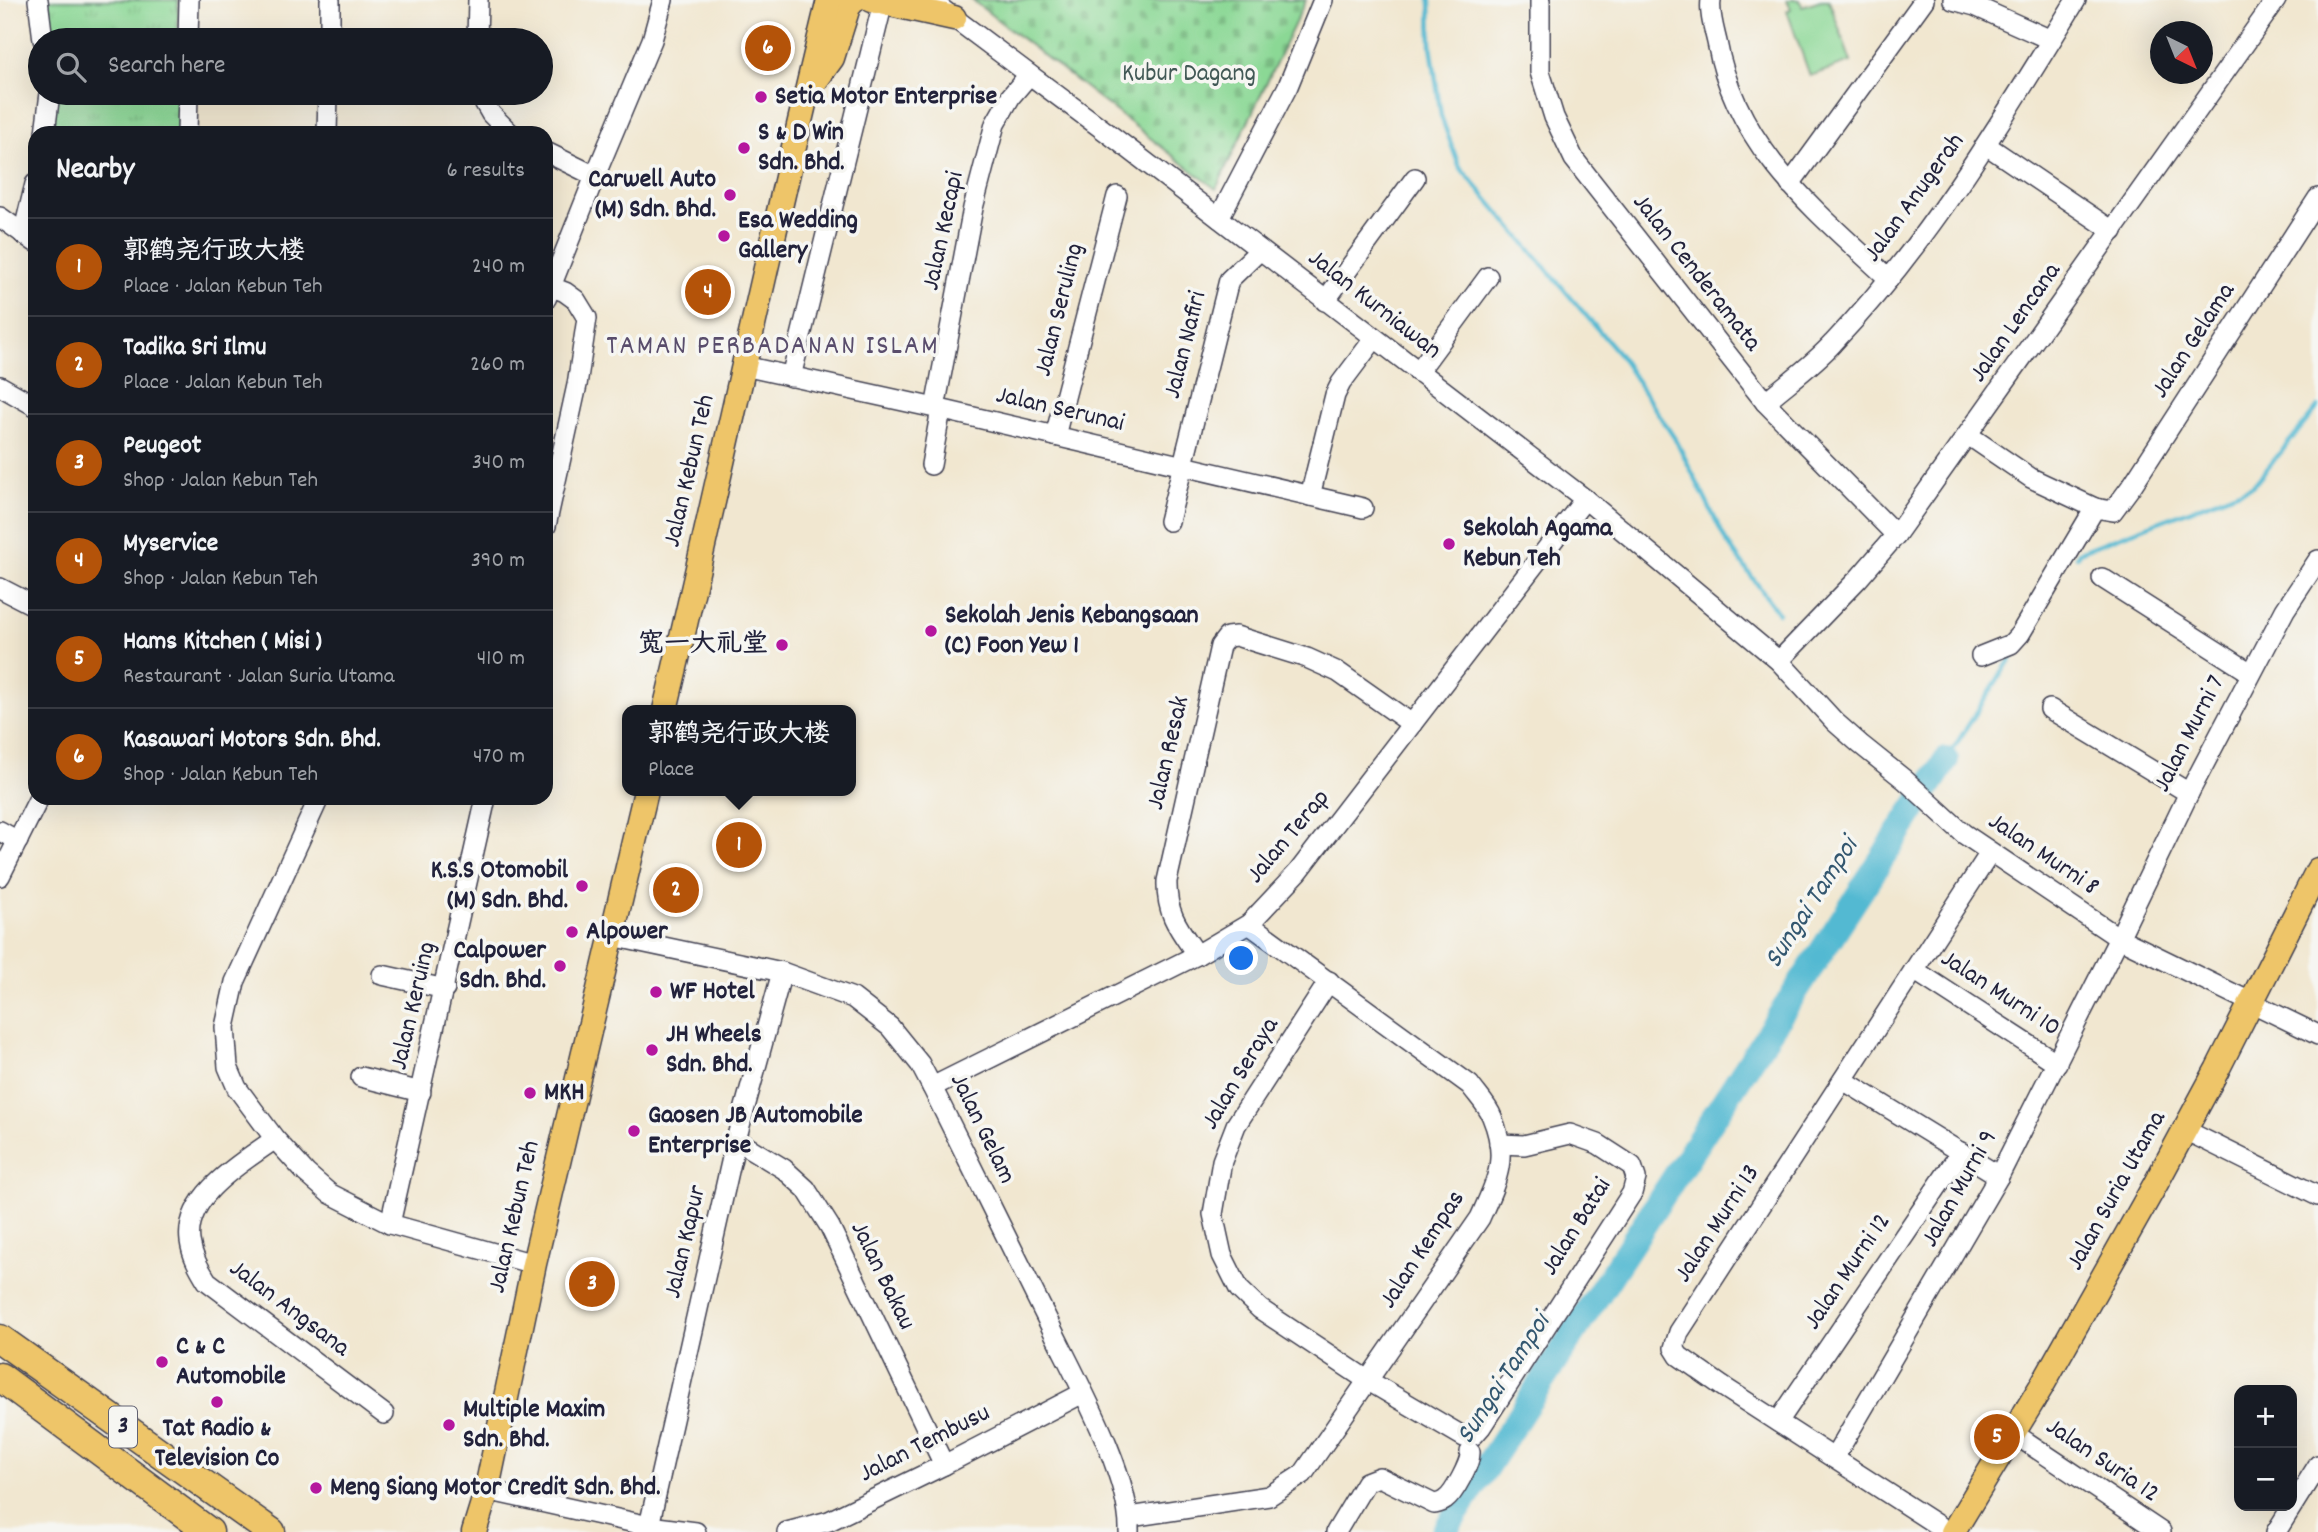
<!DOCTYPE html>
<meta charset="utf-8">
<style>
:root{--surface:#171b24;--page:#20242c;--text:#f1f3f6;--muted:#9ea1a6;--line:#363941;--accent:#b45309}
body{margin:0;font-family:Dekko,"LXGW WenKai TC",sans-serif;background:var(--page);color:var(--text)}
.controls{position:absolute;right:21px;bottom:21px;display:grid;overflow:hidden;border-radius:14px;box-shadow:0 7px 28px #0002}
.controls button{width:63px;height:63px;display:grid;place-items:center;padding:0;border:0;border-bottom:2px solid var(--line);background:var(--surface);color:var(--text);font:35px sans-serif}
.compass{position:absolute;left:2150px;top:21px;width:63px;height:63px;border-radius:50%;background:var(--surface);box-shadow:0 7px 28px #0002;rotate:137deg}
.you{position:absolute;left:1242px;top:959px;width:24px;height:24px;margin:-18px;border:5px solid #fff;border-radius:50%;background:#1a73e8;box-shadow:0 0 0 10px #1a73e833}
.badge{display:grid;place-items:center;width:46px;height:46px;border-radius:50%;background:var(--accent);color:#fff;font-size:23px;font-weight:700}
.pin{position:absolute;translate:-50% -50%;border:4px solid #fff;box-shadow:0 2px 7px #0006}
.popup{position:absolute;left:622px;top:705px;width:234px;height:91px;box-sizing:border-box;display:grid;place-content:center;border-radius:14px;background:var(--surface);filter:drop-shadow(0 2px 5px #0005);font-size:23px;white-space:nowrap;color:var(--muted)}
.popup b{font-size:26px;color:var(--text)}
.popup::after{content:'';position:absolute;left:50%;top:100%;margin-left:-14px;border:14px solid transparent;border-top-color:var(--surface)}
.list{margin:0;padding:0;list-style:none}
h2{display:flex;justify-content:space-between;align-items:center;height:91px;margin:0;padding:0 28px;font-size:30px}
h2 small{font-size:23px;font-weight:400;color:var(--muted)}
.list li{display:grid;grid-template-columns:46px 1fr auto;gap:21px;align-items:center;box-sizing:border-box;height:98px;padding:0 28px;border-top:2px solid var(--line)}
.list b{display:block;font-size:26px;white-space:nowrap}
.list p{margin:0;font-size:23px;white-space:nowrap;color:var(--muted)}
.list em{font-size:23px;font-style:normal;color:var(--muted)}
.icon{flex:none;width:38px;height:38px;fill:none;stroke:currentColor;stroke-width:2;stroke-linecap:round;stroke-linejoin:round}
.map{position:relative;flex:none;width:2318px;height:1532px;overflow:hidden}
.search{position:absolute;background:var(--surface);box-shadow:0 7px 28px #0002;left:28px;top:28px;width:525px;height:77px;display:flex;align-items:center;gap:18px;box-sizing:border-box;padding:0 24px;border-radius:38px;color:var(--muted);font-size:26px}
.panel{position:absolute;background:var(--surface);box-shadow:0 7px 28px #0002;left:28px;top:126px;width:525px;height:679px;border-radius:21px}
.map>svg:first-child{display:block}
</style>
<div class="map">
<svg width="2318" height="1532" viewBox="0 0 2318 1532">
<defs>
<pattern id="cemetery-stones" width="16" height="16" patternUnits="userSpaceOnUse" patternTransform="scale(1.75)"><rect width="16" height="16" fill="#8bd895"/><path d="M2 7V4a2 2 0 0 1 4 0v3zM10 15v-3a2 2 0 0 1 4 0v3z" fill="#78b981"/></pattern>
<pattern id="park-tufts" width="24" height="20" patternUnits="userSpaceOnUse" patternTransform="scale(1.75)"><rect width="24" height="20" fill="#8bd895"/><path d="M3 7l-1-3M5 7V3M7 7l1-3M15 17l-1-3M17 17v-4M19 17l1-3" fill="none" stroke="#78b981"/></pattern>
</defs>
<rect width="100%" height="100%" fill="#f6f6f2"/>
<filter id="ink" filterUnits="userSpaceOnUse"><feTurbulence type="fractalNoise" baseFrequency=".0143" numOctaves="2"/><feDisplacementMap in="SourceGraphic" scale="14" xChannelSelector="R" yChannelSelector="G"/><feConvolveMatrix kernelMatrix="1 2 1 2 8 2 1 2 1" color-interpolation-filters="sRGB"/></filter>
<filter id="wash" filterUnits="userSpaceOnUse"><feTurbulence type="fractalNoise" baseFrequency=".00686" numOctaves="4" result="noise"/><feDisplacementMap in="SourceGraphic" scale="28" xChannelSelector="R" yChannelSelector="G"/><feGaussianBlur stdDeviation="1.57" result="paint"/><feColorMatrix in="noise" values="0 0 0 0 0 0 0 0 0 0 0 0 0 0 0 0 0 1.4 0 .05"/><feComposite in="paint" operator="in"/></filter>
<g filter="url(#wash)">
<rect width="100%" height="100%" fill="#f1e7d0"/>
<!-- cemetery -->
<polygon fill="url(#cemetery-stones)" stroke="#567d68" stroke-width="2" points="972,0 1306,0 1216,189"/>
<!-- park -->
<g fill="url(#park-tufts)" stroke="#567d68" stroke-width="2">
<polygon points="48,0 178,0 178,40 52,40"/>
<polygon points="54,93 179,93 179,133 52,133"/>
</g>
<!-- pitch -->
<polygon fill="#8bd895" stroke="#567d68" stroke-width="2" points="1787,0 1800,0 1802,6 1821,0 1829,0 1851,62 1810,76 1787,11 1791,9"/>
<g fill="none" stroke-linecap="round" stroke-linejoin="round">
<!-- stream -->
<g stroke="#53b9d2" stroke-width="4.5">
<polyline points="1430,0 1431,45 1441,116 1459,166 1618,353 1677,442 1726,541 1778,613"/>
<polyline points="2077,556 2079,552 2253,486 2318,407"/>
<polyline points="1946,760 2017,649"/>
</g>
<!-- river -->
<polyline stroke="#53b9d2" stroke-width="26" points="1444,1532 1946,760"/>
</g>
</g>
<g filter="url(#ink)">
<g fill="none" stroke-linecap="round" stroke-linejoin="round">
<defs>
<g id="minor">
<polyline points="38,0 43,40"/>
<polyline points="930,0 1121,143 1585,499 1779,661 1835,722 1860,744 1905,780 1964,834 2119,938 2318,1035"/>
<polyline points="1540,0 1540,72 1554,117 1574,159 1765,402 1896,535"/>
<path d="M 1711,0 C 1709,13 1714,29 1717,42 C 1736,148 1815,210 1889,279"/>
<polyline points="1953,0 1975,6 2051,40"/>
<polyline points="188,40 189,0"/>
<polyline points="330,40 330,0"/>
<polyline points="477,40 478,0"/>
<polyline points="479,93 491,114 510,133"/>
<polyline points="45,133 50,93"/>
<polyline points="187,133 188,93"/>
<polyline points="327,133 328,93"/>
<polyline points="1986,145 2113,231"/>
<polyline points="546,152 595,176"/>
<polyline points="1790,184 1924,0"/>
<polyline points="0,217 35,242"/>
<polyline points="1219,218 1288,86 1323,0"/>
<polyline points="23,234 35,184"/>
<polyline points="546,299 595,176 652,40 663,0"/>
<polyline points="1325,301 1415,178"/>
<polyline points="744,366 935,408 1363,508"/>
<polyline points="1418,372 1488,277"/>
<polyline points="791,377 883,2"/>
<polyline points="0,386 35,406"/>
<path d="M 1765,402 C 1787,383 1813,365 1833,343 C 1930,241 2003,119 2076,0"/>
<polyline points="935,408 973,208 995,124 1011,96 1029,75"/>
<polyline points="1968,435 2031,478 2095,508 2113,511 2133,484 2318,198"/>
<polyline points="1055,436 1117,196"/>
<polyline points="931,465 941,409"/>
<polyline points="1310,496 1335,395 1341,383 1374,339"/>
<polyline points="1169,521 1229,280 1260,250"/>
<polyline points="546,526 577,385 587,318 576,300 565,292 552,287"/>
<polyline points="2102,578 2251,673"/>
<polyline points="0,588 35,606"/>
<polyline points="1981,656 2011,644 2020,634 2095,508"/>
<polyline points="1779,661 1858,579 1896,535 2276,0"/>
<polyline points="2050,709 2189,793"/>
<polyline points="319,798 235,982 225,1027 228,1067 237,1088 275,1139 306,1173 329,1193 390,1224 534,1264"/>
<polyline points="0,831 18,841"/>
<polyline points="0,876 39,798"/>
<path d="M 612,936 L 782,972 L 853,998 L 890,1027 L 920,1064 L 932,1087 C 971,1166 1011,1246 1050,1325 C 1075,1377 1131,1476 1129,1532"/>
<path d="M 1197,955 C 1179,929 1166,914 1167,881 L 1220,646 L 1227,637 L 1236,636 L 1307,658 L 1338,672 L 1412,724"/>
<polyline points="1914,970 2057,1063"/>
<polyline points="382,975 445,989"/>
<polyline points="1329,981 1236,1125 1222,1161 1213,1214 1222,1255 1239,1289 1260,1309 1367,1380 1464,1437 1474,1435 1481,1427 1632,1193 1636,1178 1632,1166 1598,1144 1570,1134 1524,1145 1499,1144"/>
<polyline points="361,1077 421,1092"/>
<polyline points="1843,1080 1999,1176"/>
<polyline points="932,1087 1197,955 1249,924 1298,872 1585,499"/>
<polyline points="2185,1130 2318,1196"/>
<path d="M 275,1139 C 243,1162 184,1195 190,1241 C 192,1256 199,1268 207,1281 L 384,1414"/>
<polyline points="736,1140 784,1169 806,1189 830,1227 944,1465"/>
<polyline points="390,1224 486,798"/>
<polyline points="1778,1422 1961,1152"/>
<polyline points="2013,1433 2161,1532"/>
<polyline points="1834,1458 1999,1176 2119,938 2189,793 2285,610 2318,560"/>
<polyline points="486,1490 649,1526 696,1532"/>
<path d="M 1130,1517 L 1269,1496 L 1303,1474 L 1480,1218 C 1497,1180 1509,1158 1492,1117 C 1488,1106 1477,1095 1470,1085 L 1249,924"/>
<polyline points="649,1526 736,1140 782,972"/>
<polyline points="787,1532 829,1521 944,1465 1083,1393"/>
<path d="M 1336,1532 L 1366,1482 L 1379,1477 L 1434,1504 C 1439,1503 1441,1503 1445,1500 C 1454,1494 1471,1462 1470,1452"/>
<polyline points="1948,1532 1722,1386 1679,1356 1674,1348 1679,1332 1990,853"/>
<polyline points="2276,1532 2318,1465"/>
</g>
<g id="major">
<polyline points="872,0 954,18"/>
<polyline points="816,80 832,58 848,7 854,0"/>
<path d="M 665,710 C 721,474 771,236 829,0"/>
<polyline points="474,1532 486,1493 534,1264 646,791"/>
<polyline points="1953,1532 2041,1387 2155,1185 2217,1070 2318,870"/>
</g>
<g id="highway">
<polyline points="0,1339 271,1532"/>
<polyline points="0,1377 209,1532"/>
</g>
</defs>
<!-- minor casing -->
<use href="#minor" stroke="#414051" stroke-width="22"/>
<!-- major casing -->
<use href="#major" stroke="#414051" stroke-width="27"/>
<!-- highway casing -->
<use href="#highway" stroke="#414051" stroke-width="31"/>
<!-- minor -->
<use href="#minor" stroke="#fff" stroke-width="19"/>
<!-- major -->
<use href="#major" stroke="#eec569" stroke-width="24"/>
<!-- highway -->
<use href="#highway" stroke="#eec569" stroke-width="28"/>
</g>
</g>
<!-- markers -->
<g fill="#b5179e" stroke="#f6f6f2" stroke-width="2.5">
<circle cx="761" cy="97" r="7"/>
<circle cx="744" cy="148" r="7"/>
<circle cx="730" cy="195" r="7"/>
<circle cx="724" cy="236" r="7"/>
<circle cx="1449" cy="544" r="7"/>
<circle cx="931" cy="631" r="7"/>
<circle cx="782" cy="645" r="7"/>
<circle cx="582" cy="886" r="7"/>
<circle cx="572" cy="932" r="7"/>
<circle cx="560" cy="966" r="7"/>
<circle cx="656" cy="992" r="7"/>
<circle cx="652" cy="1050" r="7"/>
<circle cx="530" cy="1093" r="7"/>
<circle cx="634" cy="1131" r="7"/>
<circle cx="162" cy="1362" r="7"/>
<circle cx="217" cy="1402" r="7"/>
<circle cx="449" cy="1425" r="7"/>
<circle cx="316" cy="1488" r="7"/>
</g>
<g text-anchor="middle" dominant-baseline="central" stroke-width="7" stroke-linejoin="round" paint-order="stroke">
<!-- shield labels -->
<rect fill="#f6f6f2" stroke="#626272" stroke-width="2" x="109" y="1406.5" width="28" height="41" rx="5"/>
<g font-size="24" font-weight="bold" fill="#22223b">
<text x="123" y="1427">3</text>
</g>
<!-- park labels -->
<g font-size="26" fill="#425956" stroke="#f6f6f2">
<text x="1189" y="74">Kubur Dagang</text>
</g>
<!-- poi labels -->
<g font-size="26" font-weight="bold" fill="#22223b" stroke="#f6f6f2" text-anchor="start">
<text x="775" y="97">Setia Motor Enterprise</text>
<text x="758" y="133">S &amp; D Win<tspan x="758" dy="30">Sdn. Bhd.</tspan></text>
<text x="716" y="180" text-anchor="end">Carwell Auto<tspan x="716" dy="30">(M) Sdn. Bhd.</tspan></text>
<text x="738" y="221">Esa Wedding<tspan x="738" dy="30">Gallery</tspan></text>
<text x="1463" y="529">Sekolah Agama<tspan x="1463" dy="30">Kebun Teh</tspan></text>
<text x="945" y="616">Sekolah Jenis Kebangsaan<tspan x="945" dy="30">(C) Foon Yew 1</tspan></text>
<text x="768" y="645" text-anchor="end">宽一大礼堂</text>
<text x="568" y="871" text-anchor="end">K.S.S Otomobil<tspan x="568" dy="30">(M) Sdn. Bhd.</tspan></text>
<text x="586" y="932">Alpower</text>
<text x="546" y="951" text-anchor="end">Calpower<tspan x="546" dy="30">Sdn. Bhd.</tspan></text>
<text x="670" y="992">WF Hotel</text>
<text x="666" y="1035">JH Wheels<tspan x="666" dy="30">Sdn. Bhd.</tspan></text>
<text x="544" y="1093">MKH</text>
<text x="648" y="1116">Gaosen JB Automobile<tspan x="648" dy="30">Enterprise</tspan></text>
<text x="176" y="1347">C &amp; C<tspan x="176" dy="30">Automobile</tspan></text>
<text x="463" y="1410">Multiple Maxim<tspan x="463" dy="30">Sdn. Bhd.</tspan></text>
<text x="217" y="1429" text-anchor="middle">Tat Radio &amp;<tspan x="217" dy="30">Television Co</tspan></text>
<text x="330" y="1488">Meng Siang Motor Credit Sdn. Bhd.</text>
</g>
<!-- street labels -->
<g font-size="26" fill="#22223b" stroke="#f6f6f2">
<text transform="translate(1915 198) rotate(-54)">Jalan Anugerah</text>
<text transform="translate(944 231) rotate(-78)">Jalan Kecapi</text>
<text transform="translate(1696 273) rotate(52)">Jalan Cenderamata</text>
<text transform="translate(1374 305) rotate(38)">Jalan Kurniawan</text>
<text transform="translate(1060 310) rotate(-76)">Jalan Seruling</text>
<text transform="translate(2016 323) rotate(-55)">Jalan Lencana</text>
<text transform="translate(2194 341) rotate(-57)">Jalan Gelama</text>
<text transform="translate(1186 345) rotate(-76)">Jalan Nafiri</text>
<text transform="translate(1060 410) rotate(13)">Jalan Serunai</text>
<text transform="translate(690 471) rotate(-77)">Jalan Kebun Teh</text>
<text transform="translate(2190 734) rotate(-63)">Jalan Murni 7</text>
<text transform="translate(1169 753) rotate(-77)">Jalan Resak</text>
<text transform="translate(1289 837) rotate(-50)">Jalan Terap</text>
<text transform="translate(2043 855) rotate(34)">Jalan Murni 8</text>
<text transform="translate(2000 994) rotate(33)">Jalan Murni 10</text>
<text transform="translate(414 1006) rotate(-77)">Jalan Keruing</text>
<text transform="translate(1241 1074) rotate(-59)">Jalan Seraya</text>
<text transform="translate(982 1129) rotate(64)">Jalan Gelam</text>
<text transform="translate(1960 1189) rotate(-61)">Jalan Murni 9</text>
<text transform="translate(2117 1191) rotate(-61)">Jalan Suria Utama</text>
<text transform="translate(515 1217) rotate(-77)">Jalan Kebun Teh</text>
<text transform="translate(1718 1224) rotate(-57)">Jalan Murni 13</text>
<text transform="translate(1577 1227) rotate(-58)">Jalan Batai</text>
<text transform="translate(686 1242) rotate(-77)">Jalan Kapur</text>
<text transform="translate(1423 1250) rotate(-57)">Jalan Kempas</text>
<text transform="translate(1848 1272) rotate(-56)">Jalan Murni 12</text>
<text transform="translate(882 1276) rotate(64)">Jalan Bakau</text>
<text transform="translate(289 1309) rotate(37)">Jalan Angsana</text>
<text transform="translate(925 1444) rotate(-27)">Jalan Tembusu</text>
<text transform="translate(2102 1461) rotate(34)">Jalan Suria 12</text>
</g>
<!-- neighbourhood labels -->
<g font-size="28" letter-spacing="2" fill="#594d6c" stroke="#f6f6f2">
<text x="773" y="348">TAMAN PERBADANAN ISLAM</text>
</g>
<!-- water labels -->
<g font-size="28" font-style="italic" fill="#335770" stroke="#f6f6f2">
<text transform="translate(1813 904) rotate(-57)">Sungai Tampoi</text>
<text transform="translate(1505 1380) rotate(-57)">Sungai Tampoi</text>
</g>
</g>
</svg>
<div class="controls">
<button>+</button>
<button>−</button>
</div>
<svg class="compass" viewBox="-18 -18 36 36"><path d="M0-13l5 13h-10z" fill="#e53935"/><path d="M0 13l5-13h-10z" fill="#9ea1a6"/></svg>
<div class="you"></div>
<div class="pin badge" style="left:739px;top:845px">1</div>
<div class="popup"><b>郭鹤尧行政大楼</b>Place</div>
<div class="pin badge" style="left:676px;top:890px">2</div>
<div class="pin badge" style="left:592px;top:1284px">3</div>
<div class="pin badge" style="left:708px;top:292px">4</div>
<div class="pin badge" style="left:1997px;top:1437px">5</div>
<div class="pin badge" style="left:768px;top:48px">6</div>
<div class="search"><svg class="icon" aria-label="search" viewBox="0 0 24 24"><circle cx="10" cy="10" r="6"/><path d="M15 15l6 6"/></svg>Search here</div>
<section class="panel">
<h2>Nearby<small>6 results</small></h2>
<ul class="list">
<li><span class="badge">1</span><div><b>郭鹤尧行政大楼</b><p>Place · Jalan Kebun Teh</p></div><em>240 m</em></li>
<li><span class="badge">2</span><div><b>Tadika Sri Ilmu</b><p>Place · Jalan Kebun Teh</p></div><em>260 m</em></li>
<li><span class="badge">3</span><div><b>Peugeot</b><p>Shop · Jalan Kebun Teh</p></div><em>340 m</em></li>
<li><span class="badge">4</span><div><b>Myservice</b><p>Shop · Jalan Kebun Teh</p></div><em>390 m</em></li>
<li><span class="badge">5</span><div><b>Hams Kitchen ( Misi )</b><p>Restaurant · Jalan Suria Utama</p></div><em>410 m</em></li>
<li><span class="badge">6</span><div><b>Kasawari Motors Sdn. Bhd.</b><p>Shop · Jalan Kebun Teh</p></div><em>470 m</em></li>
</ul>
</section>
</div>
